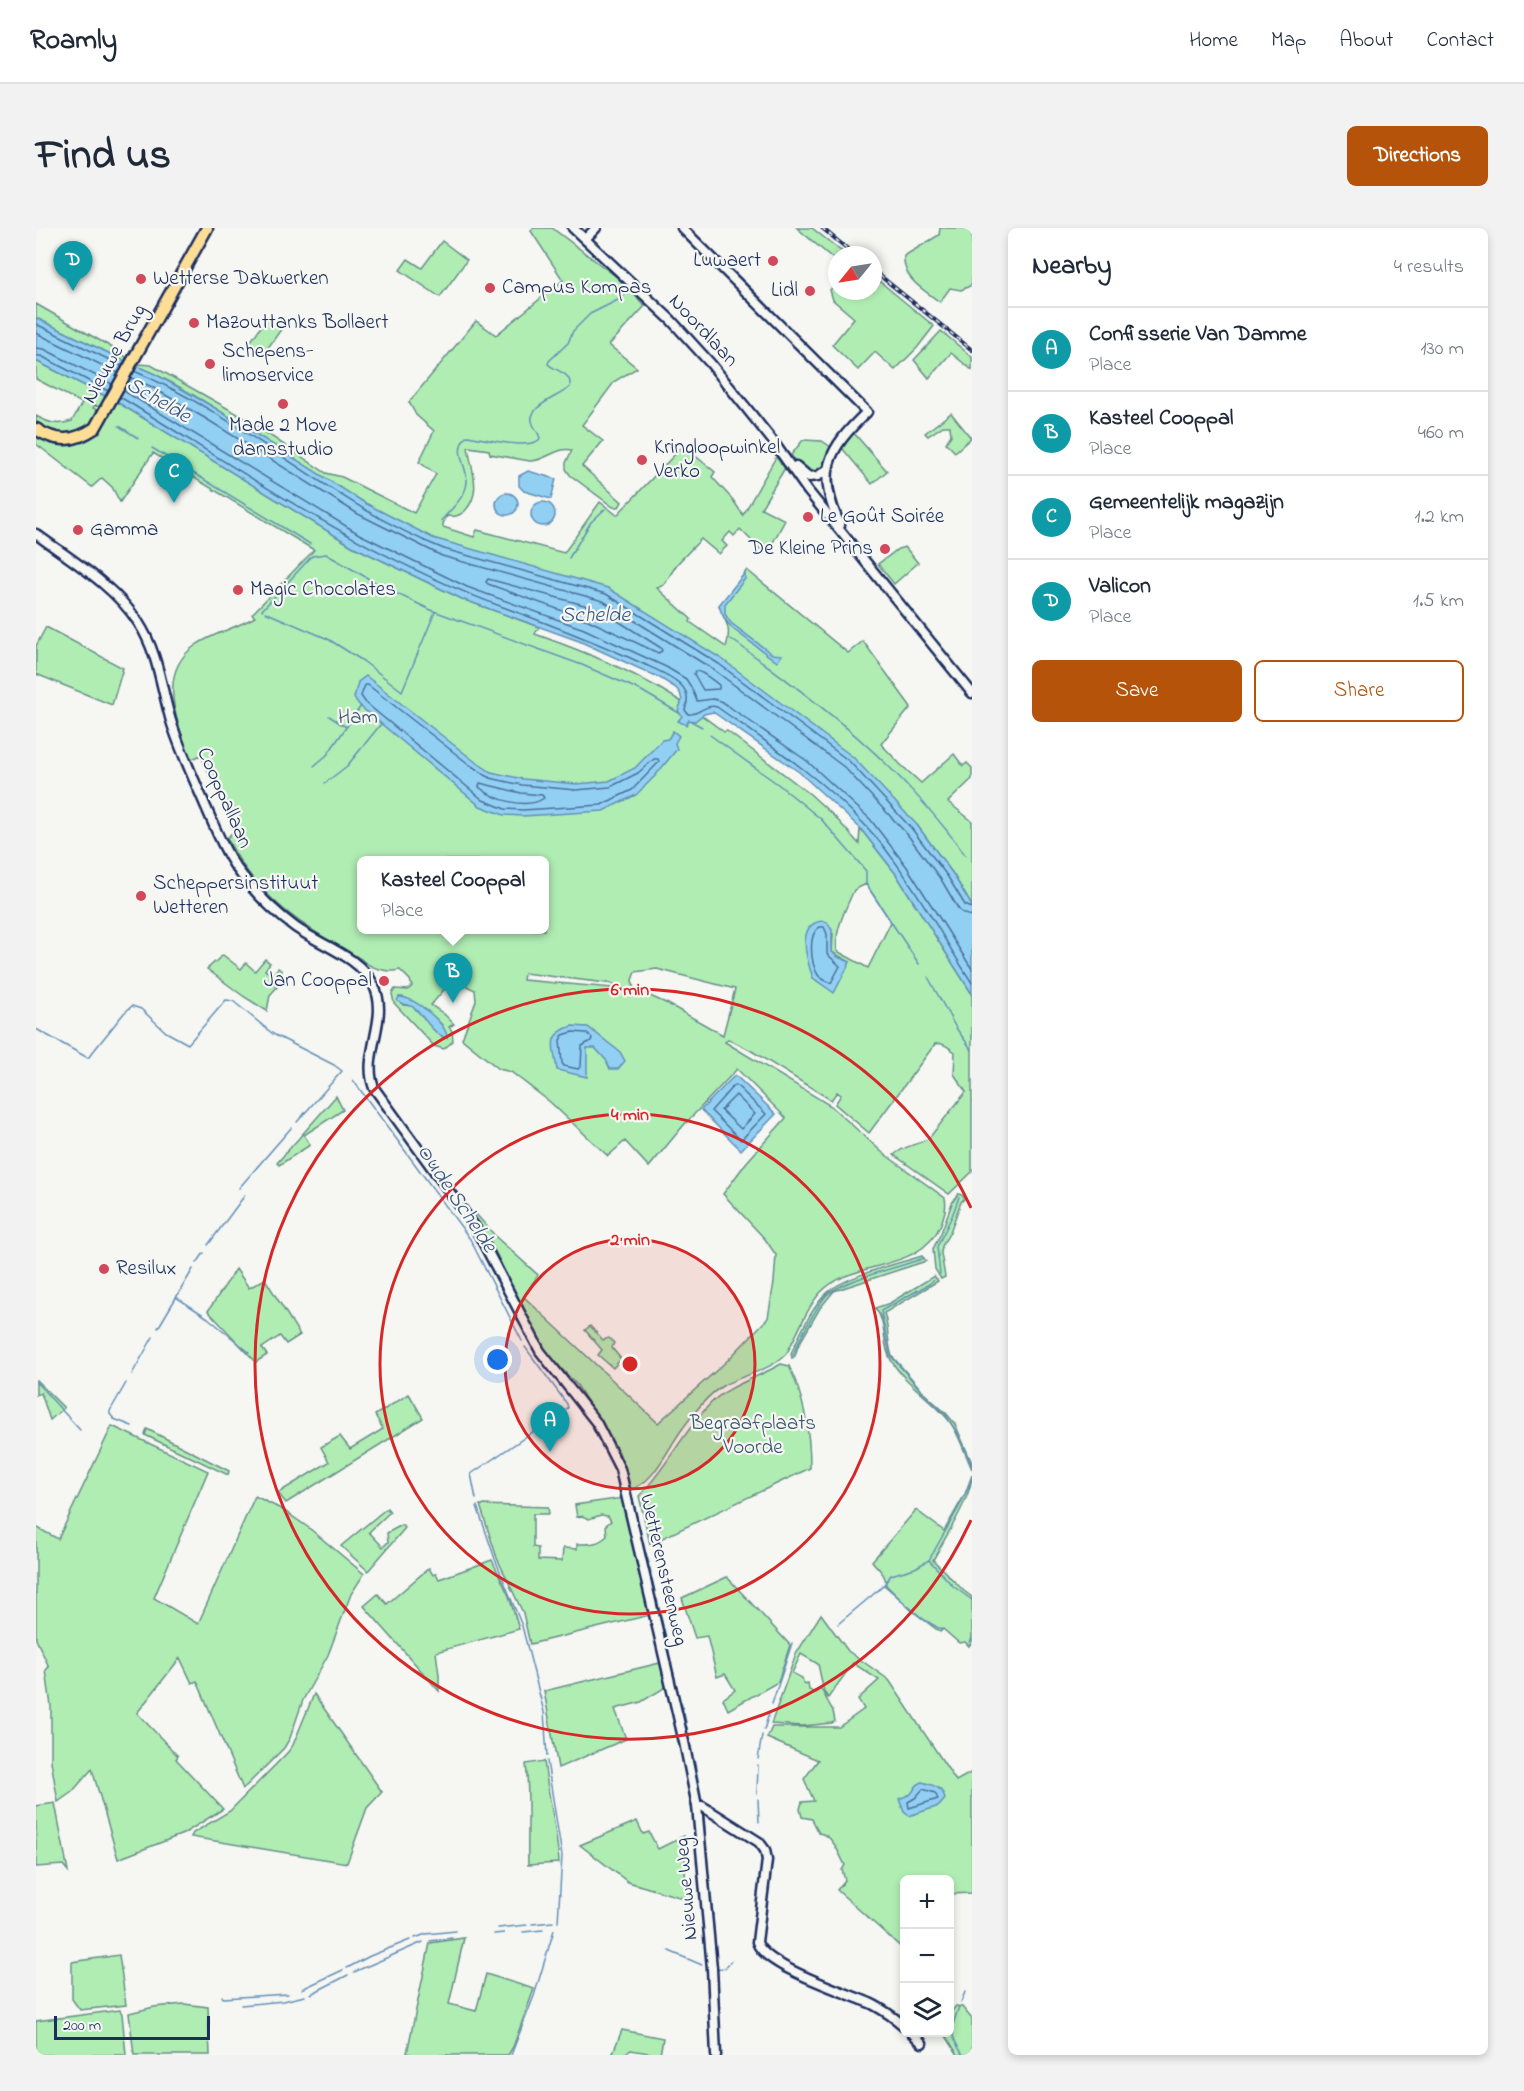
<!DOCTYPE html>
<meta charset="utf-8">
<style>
:root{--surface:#fff;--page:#f2f2f3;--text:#1f2937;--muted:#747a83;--line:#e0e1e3;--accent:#b45309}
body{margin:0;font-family:"Indie Flower",sans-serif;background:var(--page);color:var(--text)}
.controls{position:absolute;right:18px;bottom:18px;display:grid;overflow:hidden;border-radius:9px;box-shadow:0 3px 9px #0003}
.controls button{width:54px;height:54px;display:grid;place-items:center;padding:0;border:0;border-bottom:2px solid var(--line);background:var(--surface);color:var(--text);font:30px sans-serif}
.compass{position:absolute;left:792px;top:18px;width:54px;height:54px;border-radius:50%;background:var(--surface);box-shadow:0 3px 9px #0003;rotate:240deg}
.scale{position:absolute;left:18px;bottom:15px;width:156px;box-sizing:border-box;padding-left:6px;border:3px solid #1b2f5e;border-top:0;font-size:16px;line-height:21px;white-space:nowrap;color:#1b2f5e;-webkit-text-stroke:4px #f6f6f2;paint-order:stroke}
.you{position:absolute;left:462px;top:1132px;width:21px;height:21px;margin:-15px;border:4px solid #fff;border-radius:50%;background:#1a73e8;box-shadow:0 0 0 9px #1a73e833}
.badge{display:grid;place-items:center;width:39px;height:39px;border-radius:50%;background:var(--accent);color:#fff;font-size:20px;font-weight:700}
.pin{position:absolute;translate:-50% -50px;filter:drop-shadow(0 2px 3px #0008)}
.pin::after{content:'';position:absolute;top:32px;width:21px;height:18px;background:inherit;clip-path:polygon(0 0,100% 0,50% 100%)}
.popup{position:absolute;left:321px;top:628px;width:192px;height:78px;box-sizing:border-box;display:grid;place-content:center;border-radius:9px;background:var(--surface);filter:drop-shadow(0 2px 4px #0005);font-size:20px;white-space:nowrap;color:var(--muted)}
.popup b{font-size:22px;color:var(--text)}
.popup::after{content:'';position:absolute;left:50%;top:100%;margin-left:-12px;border:12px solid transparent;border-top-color:var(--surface)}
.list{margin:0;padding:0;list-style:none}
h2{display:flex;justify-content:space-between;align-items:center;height:78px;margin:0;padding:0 24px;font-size:26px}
h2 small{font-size:20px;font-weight:400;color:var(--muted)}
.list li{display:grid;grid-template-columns:39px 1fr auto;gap:18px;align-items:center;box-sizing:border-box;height:84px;padding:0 24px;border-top:2px solid var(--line)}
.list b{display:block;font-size:22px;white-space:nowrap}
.list p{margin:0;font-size:20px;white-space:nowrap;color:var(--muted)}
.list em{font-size:20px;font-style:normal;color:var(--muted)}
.actions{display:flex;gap:12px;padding:18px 24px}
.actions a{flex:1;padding:14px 0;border:2px solid var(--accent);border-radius:9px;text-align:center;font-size:21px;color:var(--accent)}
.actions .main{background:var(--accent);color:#fff}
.icon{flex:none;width:33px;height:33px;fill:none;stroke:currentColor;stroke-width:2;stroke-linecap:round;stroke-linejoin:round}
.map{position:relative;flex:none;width:936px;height:1827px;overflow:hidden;border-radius:9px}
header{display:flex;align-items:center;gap:36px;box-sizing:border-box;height:84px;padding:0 30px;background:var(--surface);border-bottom:2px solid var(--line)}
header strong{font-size:28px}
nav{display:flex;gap:33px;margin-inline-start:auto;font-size:21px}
.intro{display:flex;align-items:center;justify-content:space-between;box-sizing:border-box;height:144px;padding:0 36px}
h1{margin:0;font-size:42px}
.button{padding:15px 27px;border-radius:9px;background:var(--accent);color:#fff;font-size:21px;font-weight:700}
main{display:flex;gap:36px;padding:0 36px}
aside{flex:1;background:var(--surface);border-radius:9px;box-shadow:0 3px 9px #0003}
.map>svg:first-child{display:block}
</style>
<header>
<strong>Roamly</strong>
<nav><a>Home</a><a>Map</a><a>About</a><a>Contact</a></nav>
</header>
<div class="intro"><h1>Find us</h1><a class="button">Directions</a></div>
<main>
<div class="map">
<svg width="936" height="1827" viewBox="0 0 936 1827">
<rect width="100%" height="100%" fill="#f6f6f2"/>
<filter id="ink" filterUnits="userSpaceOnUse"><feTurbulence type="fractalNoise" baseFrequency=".0167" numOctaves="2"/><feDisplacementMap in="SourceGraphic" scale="12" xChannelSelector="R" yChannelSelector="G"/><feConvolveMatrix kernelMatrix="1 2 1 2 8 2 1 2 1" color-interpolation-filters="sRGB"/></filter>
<g filter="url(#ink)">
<!-- green -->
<g fill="#b0edb3" stroke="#668e88" stroke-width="1.5" fill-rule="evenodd">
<path d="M 497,0 L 516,0 L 582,50 L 609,78 L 573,117 L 601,140 L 579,153 L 546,197 L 567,213 L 546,238 L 586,274 L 583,279 L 577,279 L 534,247 L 530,241 L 530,235 L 536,222 C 519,219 510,233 494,233 L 454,226 L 453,222 L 432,219 C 435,241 447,264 429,283 C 423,288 419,289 411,288 L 407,296 L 407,299 L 438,309 L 441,302 L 528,325 L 564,274 L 581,287 L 647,218 L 679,244 L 676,249 L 697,272 L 707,287 L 740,229 L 749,240 L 725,280 L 749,292 L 735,318 L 727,324 L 704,301 L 698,308 L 694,304 L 686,313 L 691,318 L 683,326 L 665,311 L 641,336 L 628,357 L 621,360 L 655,391 L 654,394 L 690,419 C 696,400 690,395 683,378 L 711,342 L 812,425 L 827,413 L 875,479 L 845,516 L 864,536 L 885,555 L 918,526 L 927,538 L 931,535 L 936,540 L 936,551 L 912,574 L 936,593 L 936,678 L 917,646 L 881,597 L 409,315 C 335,285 268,236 200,193 C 168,173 136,153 101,138 L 102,136 L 115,137 L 205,188 L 290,245 L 306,249 L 378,285 L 400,246 L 383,234 L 398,203 L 380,187 L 373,174 L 440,93 L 460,107 L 527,52 L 495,3 Z"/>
<polygon points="761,0 776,0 810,27 801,27 801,34"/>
<path d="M 904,0 L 936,0 L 936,57 L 925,62 L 914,60 L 904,74 C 888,62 866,51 868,28 L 903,7 Z"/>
<polygon points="406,13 431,32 404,69 364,42 372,31 386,40"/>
<polygon points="837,48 898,98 881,120 859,142 839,124 822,142 796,117 818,90 797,72 794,62 801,54 801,63 837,63"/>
<polygon points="0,76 82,123 90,129 89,133 0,90"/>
<polygon points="231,90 246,100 227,127 212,117"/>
<polygon points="905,103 936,129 936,142 915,125 893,150 878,132"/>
<path d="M 0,133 L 81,174 L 316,318 L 426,371 L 503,399 L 499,406 C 572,432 627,456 688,504 L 691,503 L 774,566 L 799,589 L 823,616 L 824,600 L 860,646 L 936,766 L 936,944 L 913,966 L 858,927 C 870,916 881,918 893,910 L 930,864 L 918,846 L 919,824 C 913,820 907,814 899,816 L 833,905 L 799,876 L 805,867 L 801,864 L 795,872 L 714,822 L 692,811 L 689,814 L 795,878 L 847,925 L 909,970 C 911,980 908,987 905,996 C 884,1046 818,1030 785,1064 C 773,1076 766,1096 758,1111 C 755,1116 753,1123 749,1127 C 733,1143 707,1147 688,1157 C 671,1167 658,1185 647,1200 C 633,1218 618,1256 595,1261 L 583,1224 L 541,1157 L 507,1121 L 455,1015 L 437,987 L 440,986 L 461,1010 L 502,1047 L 488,1069 L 622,1195 L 692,1132 L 732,1090 L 738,1054 L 740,1027 L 729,1011 L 687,966 L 710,935 L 750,890 L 701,841 L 647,898 L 613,939 L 589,913 L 572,928 L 514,874 L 475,844 L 463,841 L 426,811 L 440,773 L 439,762 L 422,754 L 412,757 L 395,777 L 408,786 L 418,796 L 413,799 L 416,803 L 417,813 L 408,821 L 398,818 L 358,775 L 356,766 L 359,761 L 372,762 L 376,758 L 374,752 L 364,742 C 351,745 334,740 325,731 C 268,699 221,671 191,610 L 198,603 L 165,527 L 154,532 C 142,494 119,445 160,417 C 178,405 200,400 219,389 L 216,386 L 278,322 L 117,225 L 84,274 L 76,259 L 66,250 L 56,259 L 0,216 L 0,208 C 21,218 44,223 63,204 C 68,199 71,190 75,184 L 59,177 L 57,180 L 63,183 C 47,210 26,213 0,195 L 0,188 C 13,195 21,198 36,193 L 46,175 L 0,151 ZM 326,632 L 508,632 L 508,702 L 326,702 ZM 830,656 L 855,694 L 832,740 L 801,723 C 798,703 810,680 818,662 ZM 797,706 L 796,724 L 814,734 L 798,764 L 777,750 L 769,713 ZM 621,741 L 699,761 L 687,807 L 632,776 L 598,761 L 596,752 L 599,744 ZM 488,745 L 578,756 L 577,760 L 487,752 ZM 363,769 C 375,768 399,789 407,798 L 406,809 L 377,778 L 367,777 Z"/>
<polygon points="915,185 935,210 919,224 910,215 915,207 914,198 907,198 892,208 889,205"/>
<polygon points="817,204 851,243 836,256 806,220"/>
<polygon points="767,212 786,213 795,219 787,242 782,246 769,245 755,227"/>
<polygon points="869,319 882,335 858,356 842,336 862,321"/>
<polygon points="10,399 87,440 76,477 0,446 0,418"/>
<polygon points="187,727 205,741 210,735 219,743 229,731 234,735 229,742 236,747 242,740 246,743 236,754 241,759 234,767 231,783 207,768 171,741"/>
<polygon points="300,868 307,882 268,907 274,917 243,937 241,935"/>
<polygon points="922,966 926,967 929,970 925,974 914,1004 906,1018 905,1025 909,1049 905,1051 899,1041 897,1021 905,1005 916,975"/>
<path d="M 886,1028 L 890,1033 L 798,1063 L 784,1080 L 762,1118 L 759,1128 L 756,1130 L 755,1125 C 765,1105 775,1080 791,1065 C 808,1048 861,1036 886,1028 Z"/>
<polygon points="200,1041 213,1060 229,1051 264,1107 250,1116 244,1108 226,1120 231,1127 220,1134 172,1083"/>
<path d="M 898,1048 L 902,1053 L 848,1085 C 853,1100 851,1114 856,1128 L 890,1167 L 910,1185 L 919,1196 L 936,1235 L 936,1241 C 928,1224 922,1202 909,1188 C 892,1169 868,1154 855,1132 C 845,1116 852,1095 839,1080 L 854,1075 Z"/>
<polygon points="554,1098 567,1112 573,1110 578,1115 576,1120 585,1131 577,1140 562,1127 566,1122 549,1102"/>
<path d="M 745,1136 L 753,1138 C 769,1171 774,1204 774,1240 L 614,1316 L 603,1268 C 630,1241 648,1202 676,1174 C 690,1159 725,1148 745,1136 Z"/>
<polygon points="0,1152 28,1180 14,1192 5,1165 0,1167"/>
<polygon points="373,1166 387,1190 250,1275 242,1265 293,1234 285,1219 304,1208 314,1221 347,1201 339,1187"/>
<polygon points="76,1198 172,1243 118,1370 162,1396 219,1268 247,1282 273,1300 328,1346 315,1366 292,1427 267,1472 254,1510 248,1520 207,1561 161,1453 156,1455 144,1430 101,1485 142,1528 140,1531 187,1581 147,1606 82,1631 56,1541 36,1564 22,1574 15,1533 15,1478 10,1442 13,1439 0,1411 0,1299 22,1311"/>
<polygon points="111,1201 193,1243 192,1247 109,1207"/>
<path d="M 936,1247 C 936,1269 908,1311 897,1332 L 928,1363 L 936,1369 L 936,1414 L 933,1418 L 929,1414 L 923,1415 L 907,1401 L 904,1404 L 875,1382 L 850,1357 C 850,1346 843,1342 836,1333 L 880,1282 L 908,1303 L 929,1266 Z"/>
<path d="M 587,1270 L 614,1387 L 494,1416 L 487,1385 L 461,1330 L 444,1277 L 512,1279 L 513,1286 L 497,1286 L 497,1319 L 502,1320 L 502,1332 L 526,1333 L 527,1320 L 541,1321 L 541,1316 C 554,1316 561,1317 571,1308 L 570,1297 L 575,1293 L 572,1288 L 565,1287 L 553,1291 L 546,1288 L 541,1289 L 539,1277 Z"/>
<polygon points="351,1280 354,1284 333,1304 347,1319 352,1314 351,1305 366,1297 369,1300 332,1343 305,1318"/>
<polygon points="456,1332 473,1368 483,1401 400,1424 403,1447 403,1463 328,1378 342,1366 351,1376 393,1340 397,1347 400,1345 403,1351"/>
<polygon points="691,1349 754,1417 742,1454 692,1482 687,1471 699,1462 689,1446 681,1449 671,1408 659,1410 646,1370"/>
<path d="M 785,1386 L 812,1423 L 853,1452 L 920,1553 L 936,1544 L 936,1665 L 914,1666 L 914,1652 L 868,1652 L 868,1719 L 867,1721 L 801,1662 L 809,1652 L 806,1642 L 809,1637 C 802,1624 797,1607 783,1605 L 776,1591 L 766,1589 L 764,1581 L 766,1574 L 778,1573 L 768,1551 L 782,1532 L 731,1510 L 736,1499 L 803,1499 L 828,1481 L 822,1471 L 843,1452 L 817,1435 L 792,1470 L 788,1464 L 782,1436 L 765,1426 L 756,1445 L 766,1450 L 768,1456 L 772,1455 L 773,1462 L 779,1465 L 785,1461 L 797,1483 L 799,1493 L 796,1495 L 767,1498 L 735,1496 L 760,1426 Z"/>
<polygon points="624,1435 630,1459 605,1474 579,1481 590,1511 522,1540 508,1463"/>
<polygon points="278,1466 346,1564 331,1580 311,1635 155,1609 157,1605 194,1583 252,1524 257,1517"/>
<path d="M 508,1533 C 512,1567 521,1601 523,1635 L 492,1637 C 491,1603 494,1570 490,1536 Z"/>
<polygon points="19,1575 32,1643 27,1637 0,1639 0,1578"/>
<polygon points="601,1593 607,1606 613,1604 622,1621 648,1608 650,1671 592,1654 544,1617"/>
<polygon points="428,1710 413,1776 440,1783 450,1746 498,1761 477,1819 472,1827 377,1827 371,1825 394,1715"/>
<polygon points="83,1727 90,1777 44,1782 36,1771 36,1734"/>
<polygon points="148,1776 172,1779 174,1827 98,1827 93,1785 118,1779"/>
<polygon points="920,1778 926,1779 936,1791 936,1827 922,1827 908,1805 914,1804 914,1785"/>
<polygon points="84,1782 86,1786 90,1827 0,1827 0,1793"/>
<polygon points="586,1802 627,1810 624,1827 595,1822 588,1826 576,1827"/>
</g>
<!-- water -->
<g fill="#92d0f3" stroke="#6290b7" stroke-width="1.5">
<polygon points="0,90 89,133 119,146 179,180 329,275 397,310 572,360 686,431 817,529 881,597 917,646 936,678 936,766 860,646 824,600 763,544 677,484 668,486 659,493 653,492 650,497 642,493 646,488 642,483 646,472 644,465 640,460 624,450 543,413 426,371 316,318 81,174 0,133"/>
<polygon points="492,243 520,251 515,271 488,263 483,258 483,248"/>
<circle cx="471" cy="276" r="11"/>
<circle cx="507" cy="286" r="12"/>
<path d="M 709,345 L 709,351 L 689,376 L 689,386 L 695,395 L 736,426 L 746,427 L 741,434 L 697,401 C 690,394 685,386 683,377 Z"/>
<polygon points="330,448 437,532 455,544 487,551 541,556 573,553 599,540 626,512 632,511 637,503 643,508 639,515 641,521 619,548 600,567 567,583 487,588 468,587 444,578 325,479 318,470 322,454"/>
<path d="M 787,693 L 791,694 L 796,702 L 796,724 L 802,729 L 814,734 L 798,765 L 777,750 C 771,733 759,695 787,693 Z"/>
<path d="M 363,769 C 376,767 412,796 411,810 C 397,807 389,789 378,780 C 373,775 367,778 361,773 Z"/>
<path d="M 536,798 L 552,799 L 584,824 L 589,833 L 582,841 L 574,841 L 570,832 L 559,820 L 551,820 L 551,849 L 521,842 C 518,819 509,807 536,798 Z"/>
<polygon points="699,847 740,886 705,922 665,882"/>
<path d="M 886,1554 C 897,1557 907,1559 909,1571 L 903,1578 L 873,1588 L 868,1584 L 863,1571 L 875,1566 L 881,1557 Z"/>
</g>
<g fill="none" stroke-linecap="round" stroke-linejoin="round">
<!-- shore -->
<g stroke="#4b6f9a" stroke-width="1.5">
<polyline points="0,96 86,138"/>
<polyline points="0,105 82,145"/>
<polyline points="0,120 8,121 76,156"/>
<polyline points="0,128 5,128 72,163"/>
<path d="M 98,143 C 208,189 297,277 408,321 L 570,366 L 683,436 L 813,533 L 876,601 L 912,649 L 929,677 L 936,680"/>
<polyline points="95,150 114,158 172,192 322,286 406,328 567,373 678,442 808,539 871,606 906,653 923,682 928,686 936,688"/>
<polyline points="88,163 323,306 431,359 548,401 630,439 650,451 655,459 661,473 677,471 685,473 771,533 834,591 871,639 936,741"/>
<path d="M 84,169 C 211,246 334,332 475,382 C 518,398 560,414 601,433 C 615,440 634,446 645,457 C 653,465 652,473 649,482 L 652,486 C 662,488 669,475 681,479 C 732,515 785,550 828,596 C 870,640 903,704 936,755"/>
<polygon points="452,351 563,381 625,420 626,423 622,425 552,392 452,356 450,354"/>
<path d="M 659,443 C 667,443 676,452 683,457 L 683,461 L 667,462 L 658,446 Z"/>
<polygon points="329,457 332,457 434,537 454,550 486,557 540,562 574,559 602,545 618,531 622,531 623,534 596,562 565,577 487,582 469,581 447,572 330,475 325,468"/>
<path d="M 444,555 L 485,565 L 506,567 L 508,570 C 491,582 458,572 443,559 Z"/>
<path d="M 784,699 L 788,699 L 791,706 L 791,726 L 804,738 L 795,755 C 790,753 785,751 782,747 C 775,736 771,706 784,699 Z"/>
<polygon points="537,804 550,805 556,810 555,813 546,818 545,838 542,841 528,838 526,835 524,812 527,807"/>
<polygon points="700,857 730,886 705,912 675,883 697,858"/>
<polygon points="700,867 719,886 705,901 685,882"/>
<polygon points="887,1561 899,1565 902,1571 873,1580 872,1574 879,1570"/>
</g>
<!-- stream -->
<g stroke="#6290b7" stroke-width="1.5">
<polyline points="83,198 102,210"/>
<polyline points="116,220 274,316"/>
<path d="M 405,293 C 414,282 431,268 431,253 C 431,237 416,222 431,208 C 448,210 492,223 504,211 C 503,203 497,200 496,193 C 493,177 525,168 534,159 C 536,144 520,144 512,136 L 513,133 L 532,115 L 537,103 L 554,86 L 584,71 L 594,63"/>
<polyline points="533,330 555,294 569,281"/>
<polyline points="226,382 276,328 290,326 345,358 395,382 546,437 604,462 643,485"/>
<polyline points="229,384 292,411 327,433 366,463 399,384"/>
<path d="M 695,411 C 785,476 864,536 930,628"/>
<polyline points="293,488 310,499"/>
<polyline points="655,493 666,499"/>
<polyline points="674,507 743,557 785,591 830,643 830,656 883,736"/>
<polyline points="278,538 291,527 325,478"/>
<polyline points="289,555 311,538 345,496"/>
<polyline points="892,749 920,800 936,822"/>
<polyline points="0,801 52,830 88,785 96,778 105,781 130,804 152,816 190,772 197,773 237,806 298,837 306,843 261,894"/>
<polyline points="317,852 434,1011 486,1113"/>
<polyline points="203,960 255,900"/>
<polyline points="172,1017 209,967"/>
<polyline points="161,1035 168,1025"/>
<polyline points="904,1046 901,1019 916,988 923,969"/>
<polyline points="898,1052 893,1056 845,1083 854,1127 887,1165 909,1186 923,1207 936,1238"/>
<polyline points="140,1069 172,1090 213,1124"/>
<polyline points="122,1100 157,1041"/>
<path d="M 757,1127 C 762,1114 782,1075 792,1066 C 809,1051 865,1039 888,1030"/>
<polyline points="96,1146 117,1109"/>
<polyline points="0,1154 44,1202"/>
<polyline points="90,1155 74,1183 74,1186 78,1191 96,1198"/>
<polyline points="440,1271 435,1246 532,1180 531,1176 489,1119"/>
<polyline points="441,1278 459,1331 486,1398 508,1484 511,1528"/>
<polyline points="610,1325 613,1335"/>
<polyline points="893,1332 917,1358 936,1372"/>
<polyline points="614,1340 615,1345"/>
<polyline points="616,1351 619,1364"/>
<polyline points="848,1357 887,1391 906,1402"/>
<polyline points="621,1371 627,1398"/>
<polyline points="802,1396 846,1359 855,1347 879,1340 893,1332 923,1279 936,1252"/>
<polyline points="628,1401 631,1414"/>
<polyline points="933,1414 936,1411"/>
<polyline points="633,1423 634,1431"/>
<polyline points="624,1431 631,1460"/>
<polyline points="635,1434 642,1464"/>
<polyline points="632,1466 647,1531"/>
<polyline points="645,1474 647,1482"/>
<polyline points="736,1476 756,1415"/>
<polyline points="648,1485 650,1495"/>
<polyline points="651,1499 651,1502"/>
<polyline points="728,1502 733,1485"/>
<polyline points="654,1515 656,1524"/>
<polyline points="658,1531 665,1567"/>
<polyline points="722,1531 726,1507"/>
<polyline points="511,1533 526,1628 522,1694"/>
<polyline points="721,1566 722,1537"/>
<polyline points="722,1571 723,1594"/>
<polyline points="656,1577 663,1651"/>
<polyline points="668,1586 669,1607"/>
<polyline points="670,1615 672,1638"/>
<polyline points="664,1655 669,1711"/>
<polyline points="674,1656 675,1672"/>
<polyline points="676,1680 677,1687"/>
<polyline points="677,1691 678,1706"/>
<polyline points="496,1696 517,1694"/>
<polyline points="462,1700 491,1697"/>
<polyline points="487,1704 507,1702"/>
<polyline points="458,1706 468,1705"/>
<polyline points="379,1710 390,1706 420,1703"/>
<polyline points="394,1713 416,1710"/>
<polyline points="679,1713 679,1721"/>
<polyline points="669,1715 670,1734"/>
<polyline points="633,1723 666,1737"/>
<polyline points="680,1726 680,1742 689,1740 695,1733"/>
<polyline points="311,1740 334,1728 374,1712"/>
<polyline points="318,1744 387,1714"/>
<polyline points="266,1761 307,1742"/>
<polyline points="275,1766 312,1747"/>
<polyline points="186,1768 187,1770 252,1766"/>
<polyline points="925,1774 929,1764"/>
<polyline points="205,1777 247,1773 269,1768"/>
<path d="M 923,1779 C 914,1802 913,1806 927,1827"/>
<polyline points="475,1827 498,1768 518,1702"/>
</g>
<defs>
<g id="minor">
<polyline points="537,0 635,92 675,136 736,212 772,263 936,465"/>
<path d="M 646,0 L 831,184 C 791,222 780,244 804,297"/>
<polyline points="549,11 560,0"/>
<polyline points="760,238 773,249 782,248 792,241"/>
<path d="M 0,306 C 35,332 78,357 102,394 C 122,424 125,459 135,493 C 144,522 157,549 169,577 C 178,597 186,619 199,638 C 216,662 236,682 259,699 C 284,717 324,728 338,758 C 354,791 325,826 338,860 L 439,999 L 504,1123 L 560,1194 L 584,1241 L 648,1514 L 661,1578 L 676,1740 L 680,1827"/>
<path d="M 661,1578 L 666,1578 L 723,1614 L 729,1622 L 731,1632 L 721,1714 C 728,1739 813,1765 838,1777 C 849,1783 859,1790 868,1798"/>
<polyline points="875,1804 886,1815"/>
</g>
<path id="major" d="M 0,201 C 21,215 38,214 59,200 L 171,0"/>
</defs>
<!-- minor casing -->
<use href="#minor" stroke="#1b2f5e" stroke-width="13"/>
<!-- major casing -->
<use href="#major" stroke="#1b2f5e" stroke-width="15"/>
<!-- minor -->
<use href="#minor" stroke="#f6f6f2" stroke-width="8"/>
<!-- major -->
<use href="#major" stroke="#fedd96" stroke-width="10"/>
<defs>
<g id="rail">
<polyline points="786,0 819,27"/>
<polyline points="837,42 936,122"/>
</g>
</defs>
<!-- rail casing -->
<use href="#rail" stroke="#1b2f5e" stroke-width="4"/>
<!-- rail -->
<use href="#rail" stroke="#f6f6f2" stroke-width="1.5" stroke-dasharray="4.5" stroke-linecap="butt"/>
</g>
</g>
<!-- distance rings -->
<circle cx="594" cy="1136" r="125" fill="#d62828" fill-opacity=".12"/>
<g fill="none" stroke="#d62828" stroke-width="3">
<circle cx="594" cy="1136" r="125"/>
<circle cx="594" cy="1136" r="250"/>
<path d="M935 1292A375 375 0 1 1 935 980"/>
</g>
<!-- markers -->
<g fill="#d1495b" stroke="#f6f6f2" stroke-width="2">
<circle cx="737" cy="33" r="6"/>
<circle cx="105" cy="51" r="6"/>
<circle cx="454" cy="60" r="6"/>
<circle cx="774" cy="63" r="6"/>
<circle cx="158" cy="95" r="6"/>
<circle cx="174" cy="136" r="6"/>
<circle cx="247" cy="176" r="6"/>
<circle cx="606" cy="232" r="6"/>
<circle cx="772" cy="289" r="6"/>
<circle cx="42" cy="302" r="6"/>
<circle cx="849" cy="321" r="6"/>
<circle cx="202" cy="362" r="6"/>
<circle cx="105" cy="668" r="6"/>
<circle cx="348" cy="753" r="6"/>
<circle cx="68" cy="1041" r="6"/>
</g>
<g text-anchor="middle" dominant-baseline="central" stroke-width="4.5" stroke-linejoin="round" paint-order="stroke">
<!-- poi labels -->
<g font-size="21" fill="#1b2f5e" stroke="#f6f6f2" text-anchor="start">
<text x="725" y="33" text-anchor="end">Luwaert</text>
<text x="117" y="51">Wetterse Dakwerken</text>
<text x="466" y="60">Campus Kompas</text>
<text x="762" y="63" text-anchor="end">Lidl</text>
<text x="170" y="95">Mazouttanks Bollaert</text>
<text x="186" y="124">Schepens-<tspan x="186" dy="24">limoservice</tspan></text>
<text x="247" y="198" text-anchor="middle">Made 2 Move<tspan x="247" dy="24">dansstudio</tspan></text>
<text x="618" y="220">Kringloopwinkel<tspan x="618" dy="24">Verko</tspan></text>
<text x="784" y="289">Le Goût Soirée</text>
<text x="54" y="302">Gamma</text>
<text x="837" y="321" text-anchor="end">De Kleine Prins</text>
<text x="214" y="362">Magic Chocolates</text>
<text x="117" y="656">Scheppersinstituut<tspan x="117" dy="24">Wetteren</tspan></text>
<text x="336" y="753" text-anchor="end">Jan Cooppal</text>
<text x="80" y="1041">Resilux</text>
</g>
<!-- street labels -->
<g font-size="21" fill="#1b2f5e" stroke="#f6f6f2">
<text transform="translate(667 103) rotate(47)">Noordlaan</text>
<text transform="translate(79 126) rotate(-61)">Nieuwe Brug</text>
<text transform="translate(188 570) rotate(66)">Cooppallaan</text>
<text transform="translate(627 1342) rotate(77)">Wetterensteenweg</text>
<text transform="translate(651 1661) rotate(-95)">Nieuwe Weg</text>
</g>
<!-- park labels -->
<g font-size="21" fill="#39556f" stroke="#f6f6f2">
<text x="322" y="490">Ham</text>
<text x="717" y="1196">Begraafplaats<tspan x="717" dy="24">Voorde</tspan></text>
</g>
<!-- water labels -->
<g font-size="22" font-style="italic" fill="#395783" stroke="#f6f6f2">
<text transform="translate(122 173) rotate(30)">Schelde</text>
<text x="559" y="388">Schelde</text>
<text transform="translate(420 971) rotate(56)">Oude Schelde</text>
</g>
</g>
<circle cx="594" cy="1136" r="9" fill="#d62828" stroke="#f6f6f2" stroke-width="3"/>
<g font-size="18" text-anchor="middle" font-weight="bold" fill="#d62828" stroke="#f6f6f2" stroke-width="4.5" stroke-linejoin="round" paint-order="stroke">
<text x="594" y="767">6 min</text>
<text x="594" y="892">4 min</text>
<text x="594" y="1017">2 min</text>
</g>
</svg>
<div class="controls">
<button>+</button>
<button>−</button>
<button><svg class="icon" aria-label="layers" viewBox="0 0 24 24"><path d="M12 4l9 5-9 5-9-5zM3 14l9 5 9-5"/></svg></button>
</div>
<svg class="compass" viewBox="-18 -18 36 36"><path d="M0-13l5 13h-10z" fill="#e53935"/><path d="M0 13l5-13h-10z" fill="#747a83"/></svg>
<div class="scale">200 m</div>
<div class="you"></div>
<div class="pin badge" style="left:514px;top:1224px;background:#0f9aa8">A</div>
<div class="pin badge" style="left:417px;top:775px;background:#0f9aa8">B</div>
<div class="popup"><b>Kasteel Cooppal</b>Place</div>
<div class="pin badge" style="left:138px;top:275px;background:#0f9aa8">C</div>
<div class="pin badge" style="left:37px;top:63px;background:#0f9aa8">D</div>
</div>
<aside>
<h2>Nearby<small>4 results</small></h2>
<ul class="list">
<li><span class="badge" style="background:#0f9aa8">A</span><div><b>Confisserie Van Damme</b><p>Place</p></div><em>130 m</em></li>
<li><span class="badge" style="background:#0f9aa8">B</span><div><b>Kasteel Cooppal</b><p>Place</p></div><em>460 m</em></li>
<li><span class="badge" style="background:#0f9aa8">C</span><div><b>Gemeentelijk magazijn</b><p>Place</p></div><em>1.2 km</em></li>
<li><span class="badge" style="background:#0f9aa8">D</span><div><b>Valicon</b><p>Place</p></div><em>1.5 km</em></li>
</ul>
<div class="actions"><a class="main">Save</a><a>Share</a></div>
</aside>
</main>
